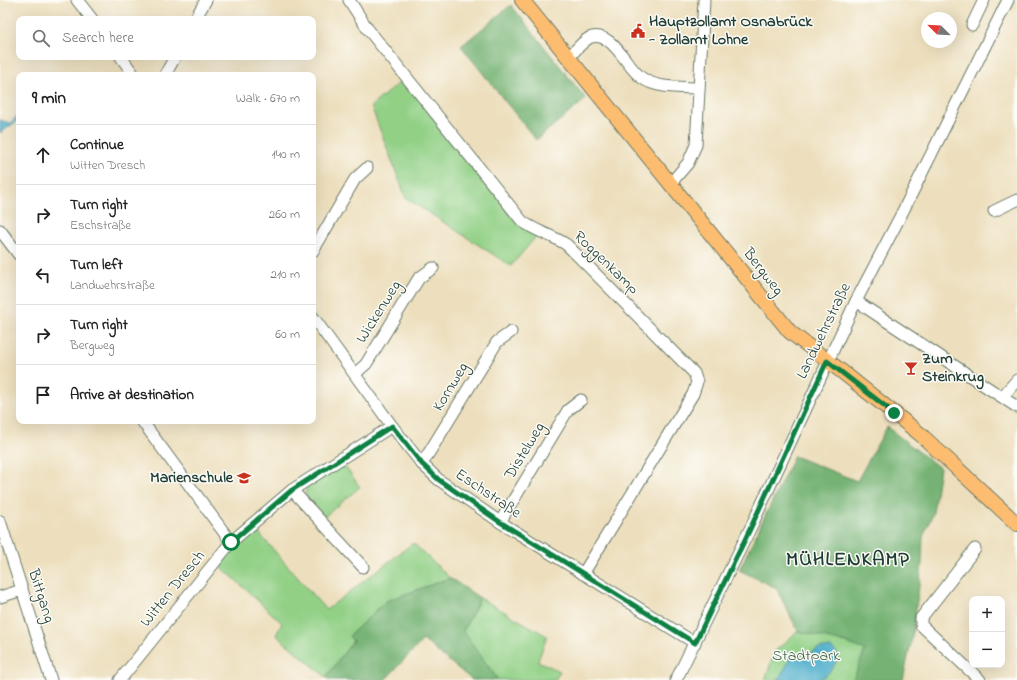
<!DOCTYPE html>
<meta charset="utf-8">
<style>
:root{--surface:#fff;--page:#f2f2f2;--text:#222;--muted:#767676;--line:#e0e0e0}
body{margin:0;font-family:"Indie Flower",sans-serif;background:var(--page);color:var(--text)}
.controls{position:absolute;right:12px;bottom:12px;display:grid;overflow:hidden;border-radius:8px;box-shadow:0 4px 16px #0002}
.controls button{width:36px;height:36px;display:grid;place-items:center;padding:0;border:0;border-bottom:1px solid var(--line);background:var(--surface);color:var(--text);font:20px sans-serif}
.compass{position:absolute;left:921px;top:12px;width:36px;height:36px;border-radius:50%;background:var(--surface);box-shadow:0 4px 16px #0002;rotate:294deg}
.stop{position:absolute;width:12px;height:12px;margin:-9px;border:3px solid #0b8043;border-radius:50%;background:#fff}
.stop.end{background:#0b8043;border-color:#fff;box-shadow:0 1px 4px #0008}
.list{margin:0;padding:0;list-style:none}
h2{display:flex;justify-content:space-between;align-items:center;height:52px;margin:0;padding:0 16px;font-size:17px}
h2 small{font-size:13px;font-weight:400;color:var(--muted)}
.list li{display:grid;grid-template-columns:26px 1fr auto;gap:12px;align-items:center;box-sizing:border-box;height:60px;padding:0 16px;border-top:1px solid var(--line)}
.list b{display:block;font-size:15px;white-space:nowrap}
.list p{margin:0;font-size:13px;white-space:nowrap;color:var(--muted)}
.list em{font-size:13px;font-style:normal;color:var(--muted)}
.icon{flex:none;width:22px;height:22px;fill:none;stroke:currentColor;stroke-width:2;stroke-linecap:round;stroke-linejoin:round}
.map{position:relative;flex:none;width:1017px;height:680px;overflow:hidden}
.search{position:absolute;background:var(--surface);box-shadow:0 4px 16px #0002;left:16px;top:16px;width:300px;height:44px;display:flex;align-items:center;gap:10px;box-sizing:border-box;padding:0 14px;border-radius:8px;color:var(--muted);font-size:15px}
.panel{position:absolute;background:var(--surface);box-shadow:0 4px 16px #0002;left:16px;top:72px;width:300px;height:352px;border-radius:8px}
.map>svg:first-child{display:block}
</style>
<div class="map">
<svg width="1017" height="680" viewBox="0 0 1017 680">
<rect width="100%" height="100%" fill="#fdfcf7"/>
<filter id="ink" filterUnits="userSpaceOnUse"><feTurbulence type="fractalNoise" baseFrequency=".025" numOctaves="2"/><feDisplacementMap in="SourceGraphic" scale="8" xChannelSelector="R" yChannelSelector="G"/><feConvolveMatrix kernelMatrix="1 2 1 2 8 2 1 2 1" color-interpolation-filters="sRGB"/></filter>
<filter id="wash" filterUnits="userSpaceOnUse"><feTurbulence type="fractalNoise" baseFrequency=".012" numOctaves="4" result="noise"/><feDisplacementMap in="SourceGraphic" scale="16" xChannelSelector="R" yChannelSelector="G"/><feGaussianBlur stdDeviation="0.9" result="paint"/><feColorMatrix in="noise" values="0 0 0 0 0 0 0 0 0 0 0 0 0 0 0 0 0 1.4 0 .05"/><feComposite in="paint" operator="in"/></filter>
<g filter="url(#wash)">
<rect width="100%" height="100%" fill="#eddfbd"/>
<!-- green -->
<g fill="#92d086" stroke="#58865d">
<polygon points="406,77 522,221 540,232 511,266 406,198 371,106"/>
<polygon points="343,464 360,487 324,517 305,494 307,486"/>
<polygon points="251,524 326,610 413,543 450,578 386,601 349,636 353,641 326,677 276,635 282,623 215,561"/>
<polygon points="480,598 547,636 538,661 560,671 555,680 498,680 463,631"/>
<polygon points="798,631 847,643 865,650 853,680 765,680 775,651"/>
</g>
<!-- forest -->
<g fill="#75b273" stroke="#4a7854">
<polygon points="511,5 586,99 536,140 461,46"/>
<polygon points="887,427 940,468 933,513 923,537 922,565 912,638 903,680 853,680 865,650 847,643 798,631 776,588 739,570 794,456 857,481"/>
<polygon points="450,578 480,598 463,631 498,680 472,680 423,640 385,680 330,680 326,677 353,641 349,636 386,601"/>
</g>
<!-- water -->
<g fill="#4cadcb" stroke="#367580">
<polygon points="19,114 19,120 0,133 0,120 10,123"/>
<path d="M 820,648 L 832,648 L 839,656 C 834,666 830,675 819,679 L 778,680 L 789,661 L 787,656 L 792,654 L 795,657 L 803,657 Z"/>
</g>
</g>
<g filter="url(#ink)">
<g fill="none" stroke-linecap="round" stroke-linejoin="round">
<defs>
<g id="minor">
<polyline points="77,0 92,19"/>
<path d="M 349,0 L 367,28 L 522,221 C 536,232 553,235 567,245 L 694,373 L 697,382 L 693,394 L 583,574"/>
<polyline points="195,19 206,0"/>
<polyline points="972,25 984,0"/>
<polyline points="121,57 134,75"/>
<path d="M 569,57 C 575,51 582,42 589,38 C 612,28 627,69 642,78 C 657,89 681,87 699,88"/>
<polyline points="165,75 175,57"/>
<polyline points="671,183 688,163 696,145 704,0"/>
<polyline points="994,211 1017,200"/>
<polyline points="0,230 19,255"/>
<polyline points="313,251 355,179 367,168"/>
<polyline points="856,301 1017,407"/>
<polyline points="313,317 392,426 422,464 439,480 500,522 695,643"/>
<polyline points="355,374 366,364 419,278 433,268"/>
<polyline points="1002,397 1017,380"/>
<polyline points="142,421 231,542"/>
<polyline points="422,464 497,342 511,332"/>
<polyline points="292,490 363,567"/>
<polyline points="0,521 51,680"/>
<polyline points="500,522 568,410 581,400"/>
<polyline points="975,549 921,618 921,625 980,680"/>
<polyline points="0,597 22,590"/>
<polyline points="120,680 231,542 292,490 392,426"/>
<polyline points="676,680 751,527 856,301 901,215 1008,0"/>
</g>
<polyline id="major" points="522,0 790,332 845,374 920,434 1017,524"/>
</defs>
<!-- minor casing -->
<use href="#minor" stroke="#677664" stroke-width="13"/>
<!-- major casing -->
<use href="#major" stroke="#677664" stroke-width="16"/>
<!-- minor -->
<use href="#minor" stroke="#fff" stroke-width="11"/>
<!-- major -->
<use href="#major" stroke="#fcbd6f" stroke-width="14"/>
</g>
</g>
<g fill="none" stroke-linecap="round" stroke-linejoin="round" filter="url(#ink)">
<!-- route -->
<polyline stroke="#0b8043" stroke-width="5" points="231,542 292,490 392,426 422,464 439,480 500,522 695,643 751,527 827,361 894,413"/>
</g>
<!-- icons -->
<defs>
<symbol id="civic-bare" viewBox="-9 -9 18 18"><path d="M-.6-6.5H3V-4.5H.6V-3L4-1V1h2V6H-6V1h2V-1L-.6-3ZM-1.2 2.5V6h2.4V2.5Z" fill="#c8321e" stroke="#fdfcf7" stroke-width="2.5" paint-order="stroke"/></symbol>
<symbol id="bar-bare" viewBox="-9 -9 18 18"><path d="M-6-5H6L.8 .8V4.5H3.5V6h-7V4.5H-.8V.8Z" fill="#c8321e" stroke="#fdfcf7" stroke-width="2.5" paint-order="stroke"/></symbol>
<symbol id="school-bare" viewBox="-9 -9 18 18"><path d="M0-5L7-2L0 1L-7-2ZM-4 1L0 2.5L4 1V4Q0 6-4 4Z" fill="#c8321e" stroke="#fdfcf7" stroke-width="2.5" paint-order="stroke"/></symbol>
</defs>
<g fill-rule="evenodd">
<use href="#civic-bare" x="628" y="21" width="20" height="20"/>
<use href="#bar-bare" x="901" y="358" width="20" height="20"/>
<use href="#school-bare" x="234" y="468" width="20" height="20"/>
</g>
<g text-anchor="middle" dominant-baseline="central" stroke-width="3" stroke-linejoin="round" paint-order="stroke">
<!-- poi labels -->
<g font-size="16" font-weight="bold" fill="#1f3d34" stroke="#fdfcf7" text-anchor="start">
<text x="649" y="22">Hauptzollamt Osnabrück<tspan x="649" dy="18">- Zollamt Lohne</tspan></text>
<text x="922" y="359">Zum<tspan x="922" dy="18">Steinkrug</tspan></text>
<text x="233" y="478" text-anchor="end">Marienschule</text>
</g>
<!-- street labels -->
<g font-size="16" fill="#1f3d34" stroke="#fdfcf7">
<text transform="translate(606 263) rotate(44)">Roggenkamp</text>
<text transform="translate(763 272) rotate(52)">Bergweg</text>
<text transform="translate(379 312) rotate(-58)">Wickenweg</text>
<text transform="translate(824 331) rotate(-64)">Landwehrstraße</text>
<text transform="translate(451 387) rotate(-59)">Kornweg</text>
<text transform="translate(525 451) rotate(-59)">Distelweg</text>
<text transform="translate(488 494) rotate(34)">Eschstraße</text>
<text transform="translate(173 589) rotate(-51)">Witten Dresch</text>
<text transform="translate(41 596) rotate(72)">Bittgang</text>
</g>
<!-- park labels -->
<g font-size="16" fill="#3c6248" stroke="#fdfcf7">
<text x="806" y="656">Stadtpark</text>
</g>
<!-- district labels -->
<g font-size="20" font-weight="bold" letter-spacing="1" fill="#1f3d34" stroke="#fdfcf7">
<text x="848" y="560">MÜHLENKAMP</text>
</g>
</g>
</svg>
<div class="controls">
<button>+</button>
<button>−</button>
</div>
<svg class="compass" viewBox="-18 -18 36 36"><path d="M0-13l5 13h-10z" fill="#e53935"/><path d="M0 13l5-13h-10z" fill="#767676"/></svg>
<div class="stop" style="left:231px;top:542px"></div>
<div class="stop end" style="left:894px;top:413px"></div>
<div class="search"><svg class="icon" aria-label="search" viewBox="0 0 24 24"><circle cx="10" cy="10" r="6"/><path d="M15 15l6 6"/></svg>Search here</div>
<section class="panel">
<h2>9 min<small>Walk · 670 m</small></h2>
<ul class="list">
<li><svg class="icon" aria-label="ahead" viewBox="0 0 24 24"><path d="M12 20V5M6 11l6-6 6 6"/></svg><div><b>Continue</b><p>Witten Dresch</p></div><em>140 m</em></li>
<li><svg class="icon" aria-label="right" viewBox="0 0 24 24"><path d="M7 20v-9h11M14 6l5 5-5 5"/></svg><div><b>Turn right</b><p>Eschstraße</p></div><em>260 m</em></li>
<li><svg class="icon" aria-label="left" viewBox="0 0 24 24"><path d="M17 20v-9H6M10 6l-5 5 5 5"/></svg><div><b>Turn left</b><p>Landwehrstraße</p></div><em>210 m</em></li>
<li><svg class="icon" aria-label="right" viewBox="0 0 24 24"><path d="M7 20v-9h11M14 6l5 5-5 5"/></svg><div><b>Turn right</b><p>Bergweg</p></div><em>60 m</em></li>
<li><svg class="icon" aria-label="arrive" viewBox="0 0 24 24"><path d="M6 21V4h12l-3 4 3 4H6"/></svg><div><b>Arrive at destination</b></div></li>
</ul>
</section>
</div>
